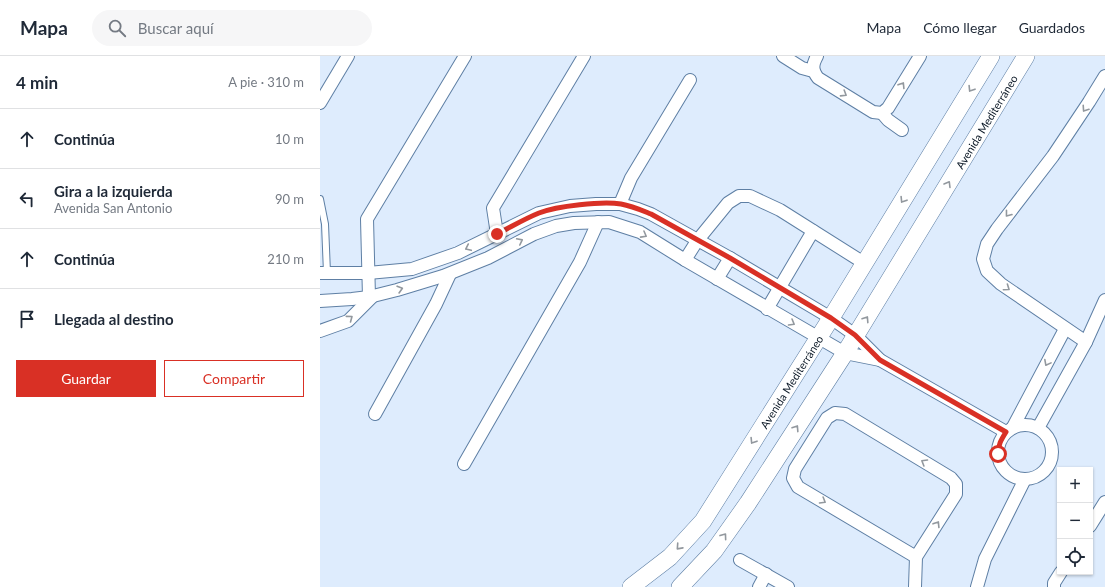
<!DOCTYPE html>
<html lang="es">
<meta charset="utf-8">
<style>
:root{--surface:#fff;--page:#f6f6f7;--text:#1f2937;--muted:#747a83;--line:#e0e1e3;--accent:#d93025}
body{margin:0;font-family:Lato,sans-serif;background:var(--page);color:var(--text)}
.controls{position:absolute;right:12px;bottom:12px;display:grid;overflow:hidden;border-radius:0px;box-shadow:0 1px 3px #0004}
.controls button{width:36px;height:36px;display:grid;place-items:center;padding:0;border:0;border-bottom:1px solid var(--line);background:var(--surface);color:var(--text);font:20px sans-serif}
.stop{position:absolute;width:12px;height:12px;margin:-9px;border:3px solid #d93025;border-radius:50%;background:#fff}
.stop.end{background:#d93025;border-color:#fff;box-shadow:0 1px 4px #0008}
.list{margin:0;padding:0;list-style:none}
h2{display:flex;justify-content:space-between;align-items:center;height:52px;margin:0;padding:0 16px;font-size:17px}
h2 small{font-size:13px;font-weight:400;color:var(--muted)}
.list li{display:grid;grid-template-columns:26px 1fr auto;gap:12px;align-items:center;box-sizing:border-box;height:60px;padding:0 16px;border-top:1px solid var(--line)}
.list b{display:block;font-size:15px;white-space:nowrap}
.list p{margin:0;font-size:13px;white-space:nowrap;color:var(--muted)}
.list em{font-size:13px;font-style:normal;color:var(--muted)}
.actions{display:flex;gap:8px;padding:12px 16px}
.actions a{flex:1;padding:9px 0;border:1px solid var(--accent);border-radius:0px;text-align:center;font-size:14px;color:var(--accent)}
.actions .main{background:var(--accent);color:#fff}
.icon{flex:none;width:22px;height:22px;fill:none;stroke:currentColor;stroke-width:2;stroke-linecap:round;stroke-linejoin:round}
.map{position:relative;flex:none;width:785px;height:531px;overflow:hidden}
header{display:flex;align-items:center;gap:24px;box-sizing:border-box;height:56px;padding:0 20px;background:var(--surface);border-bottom:1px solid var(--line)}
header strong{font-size:19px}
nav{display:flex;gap:22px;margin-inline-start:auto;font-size:14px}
.search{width:280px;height:36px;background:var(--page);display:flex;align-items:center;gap:10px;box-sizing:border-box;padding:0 14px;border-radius:22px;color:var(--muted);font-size:15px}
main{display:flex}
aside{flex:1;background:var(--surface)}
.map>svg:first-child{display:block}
</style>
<header>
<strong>Mapa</strong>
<div class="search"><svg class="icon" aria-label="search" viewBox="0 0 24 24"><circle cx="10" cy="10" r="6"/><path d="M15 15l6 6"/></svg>Buscar aquí</div>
<nav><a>Mapa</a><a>Cómo llegar</a><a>Guardados</a></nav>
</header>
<main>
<aside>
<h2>4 min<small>A pie · 310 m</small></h2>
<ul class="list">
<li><svg class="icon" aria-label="ahead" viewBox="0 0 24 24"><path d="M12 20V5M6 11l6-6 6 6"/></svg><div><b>Continúa</b></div><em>10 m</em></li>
<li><svg class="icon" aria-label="left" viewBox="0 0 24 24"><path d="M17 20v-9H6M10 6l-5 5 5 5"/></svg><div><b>Gira a la izquierda</b><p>Avenida San Antonio</p></div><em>90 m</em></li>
<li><svg class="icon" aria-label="ahead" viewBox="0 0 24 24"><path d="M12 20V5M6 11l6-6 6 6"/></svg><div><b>Continúa</b></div><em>210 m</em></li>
<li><svg class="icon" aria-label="arrive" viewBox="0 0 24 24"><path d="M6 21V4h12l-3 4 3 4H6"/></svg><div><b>Llegada al destino</b></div></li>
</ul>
<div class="actions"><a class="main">Guardar</a><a>Compartir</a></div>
</aside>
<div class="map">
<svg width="785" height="531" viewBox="0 0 785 531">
<rect width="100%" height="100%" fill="#deecfd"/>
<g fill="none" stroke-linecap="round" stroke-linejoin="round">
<defs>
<polyline id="lane" points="0,143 5,168 7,217"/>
<g id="street">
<polyline points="463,0 482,12 493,15"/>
<path d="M 497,0 C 492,9 492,14 498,22 L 553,56 L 562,57 L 568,52 L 600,0"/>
<polyline points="0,47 28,0"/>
<polyline points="562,57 568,64 582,74"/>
<polyline points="300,148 311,122 370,24"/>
<polyline points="177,178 173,152 264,0"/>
<polyline points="365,204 377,185 408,147 419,140 430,140 460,154 544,207"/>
<polyline points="0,217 48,217 92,213 138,197 219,157 250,150 276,148 300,148 318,153 331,158 410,202 511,262 535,279 560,304 686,376"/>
<polyline points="397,223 410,202"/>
<polyline points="49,241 47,163 145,0"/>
<polyline points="0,245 32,243 49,241 77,234 123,220 168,202 214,178 236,170 254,167 289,166 320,176 365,204 525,297 560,304"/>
<polyline points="447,253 493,175"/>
<polyline points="0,275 28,265 53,240"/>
<polyline points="766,286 681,228 667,215 663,203 667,188 677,173 733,100 769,46 785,20"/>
<polyline points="55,358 116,248 130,218"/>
<circle cx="705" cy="396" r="27"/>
<polyline points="693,371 745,273"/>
<polyline points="718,372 766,286 785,244"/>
<polyline points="144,408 260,206 278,166"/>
<polyline points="770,470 785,446"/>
<polyline points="420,504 468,531"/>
<polyline points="439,531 446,518"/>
<polyline points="595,531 596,501 636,438 636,428 631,422 525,358 515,357 507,362 475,413 473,422 478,431 596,501"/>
<polyline points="657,531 665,503 705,423"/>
<polyline points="734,531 734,527 741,516"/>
</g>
<g id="secondary">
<path id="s1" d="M 311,531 L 350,501 L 383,465 L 511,262 L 671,0"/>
<path id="s2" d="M 360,531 L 394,495 L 428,447 L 525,297 L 706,0"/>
</g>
</defs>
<!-- lane casing -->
<use href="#lane" stroke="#5e7fa4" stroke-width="8"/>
<!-- street casing -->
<use href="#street" stroke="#5e7fa4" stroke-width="14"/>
<!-- secondary casing -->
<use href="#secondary" stroke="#5e7fa4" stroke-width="18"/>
<!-- lane -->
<use href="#lane" stroke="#fff" stroke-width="6"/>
<!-- street -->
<use href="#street" stroke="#fff" stroke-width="12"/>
<!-- secondary -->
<use href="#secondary" stroke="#fff" stroke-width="17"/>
</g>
<!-- one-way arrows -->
<defs><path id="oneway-chevron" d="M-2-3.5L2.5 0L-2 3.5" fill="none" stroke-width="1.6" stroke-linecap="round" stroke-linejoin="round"/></defs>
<g stroke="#92989e">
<use href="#oneway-chevron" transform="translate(582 29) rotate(-58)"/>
<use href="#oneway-chevron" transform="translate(651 33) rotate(122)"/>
<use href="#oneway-chevron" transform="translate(524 38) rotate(32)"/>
<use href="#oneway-chevron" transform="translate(765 53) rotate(124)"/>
<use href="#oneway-chevron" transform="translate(628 128) rotate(-59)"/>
<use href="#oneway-chevron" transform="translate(583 144) rotate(122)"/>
<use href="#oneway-chevron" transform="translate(688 158) rotate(128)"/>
<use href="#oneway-chevron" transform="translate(324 179) rotate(29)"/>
<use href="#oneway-chevron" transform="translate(200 185) rotate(-27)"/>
<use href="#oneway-chevron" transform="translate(148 192) rotate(155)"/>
<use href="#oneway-chevron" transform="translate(687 232) rotate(35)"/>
<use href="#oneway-chevron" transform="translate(80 233) rotate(-16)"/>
<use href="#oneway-chevron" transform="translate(30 262) rotate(-37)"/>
<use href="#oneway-chevron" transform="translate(546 263) rotate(-57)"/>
<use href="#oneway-chevron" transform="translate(472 267) rotate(30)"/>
<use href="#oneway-chevron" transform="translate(727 307) rotate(118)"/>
<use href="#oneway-chevron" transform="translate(476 372) rotate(-57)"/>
<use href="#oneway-chevron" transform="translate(433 385) rotate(122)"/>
<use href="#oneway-chevron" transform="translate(604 406) rotate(-149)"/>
<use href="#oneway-chevron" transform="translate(503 445) rotate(31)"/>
<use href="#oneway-chevron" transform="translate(617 468) rotate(-58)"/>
<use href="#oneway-chevron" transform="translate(404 480) rotate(-54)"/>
<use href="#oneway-chevron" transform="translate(359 491) rotate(132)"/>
</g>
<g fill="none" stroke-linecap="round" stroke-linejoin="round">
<!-- route -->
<path stroke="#d93025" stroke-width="5" d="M 177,178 C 191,171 204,163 219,157 C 237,150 282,145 301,148 C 312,150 321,154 331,158 L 410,202 L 511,262 L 535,279 L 560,304 L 686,376 C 681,384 678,389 678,398"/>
</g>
<g text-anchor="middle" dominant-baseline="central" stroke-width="3" stroke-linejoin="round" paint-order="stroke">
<!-- street labels -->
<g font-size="11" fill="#0c1927" stroke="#fff">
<text stroke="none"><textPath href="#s2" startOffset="558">Avenida Mediterráneo</textPath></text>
<text stroke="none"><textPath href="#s1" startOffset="263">Avenida Mediterráneo</textPath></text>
</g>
</g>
</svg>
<div class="controls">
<button>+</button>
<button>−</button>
<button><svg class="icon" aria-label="locate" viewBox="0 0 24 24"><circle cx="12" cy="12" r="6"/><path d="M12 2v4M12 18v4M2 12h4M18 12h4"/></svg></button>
</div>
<div class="stop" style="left:678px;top:398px"></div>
<div class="stop end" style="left:177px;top:178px"></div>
</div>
</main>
